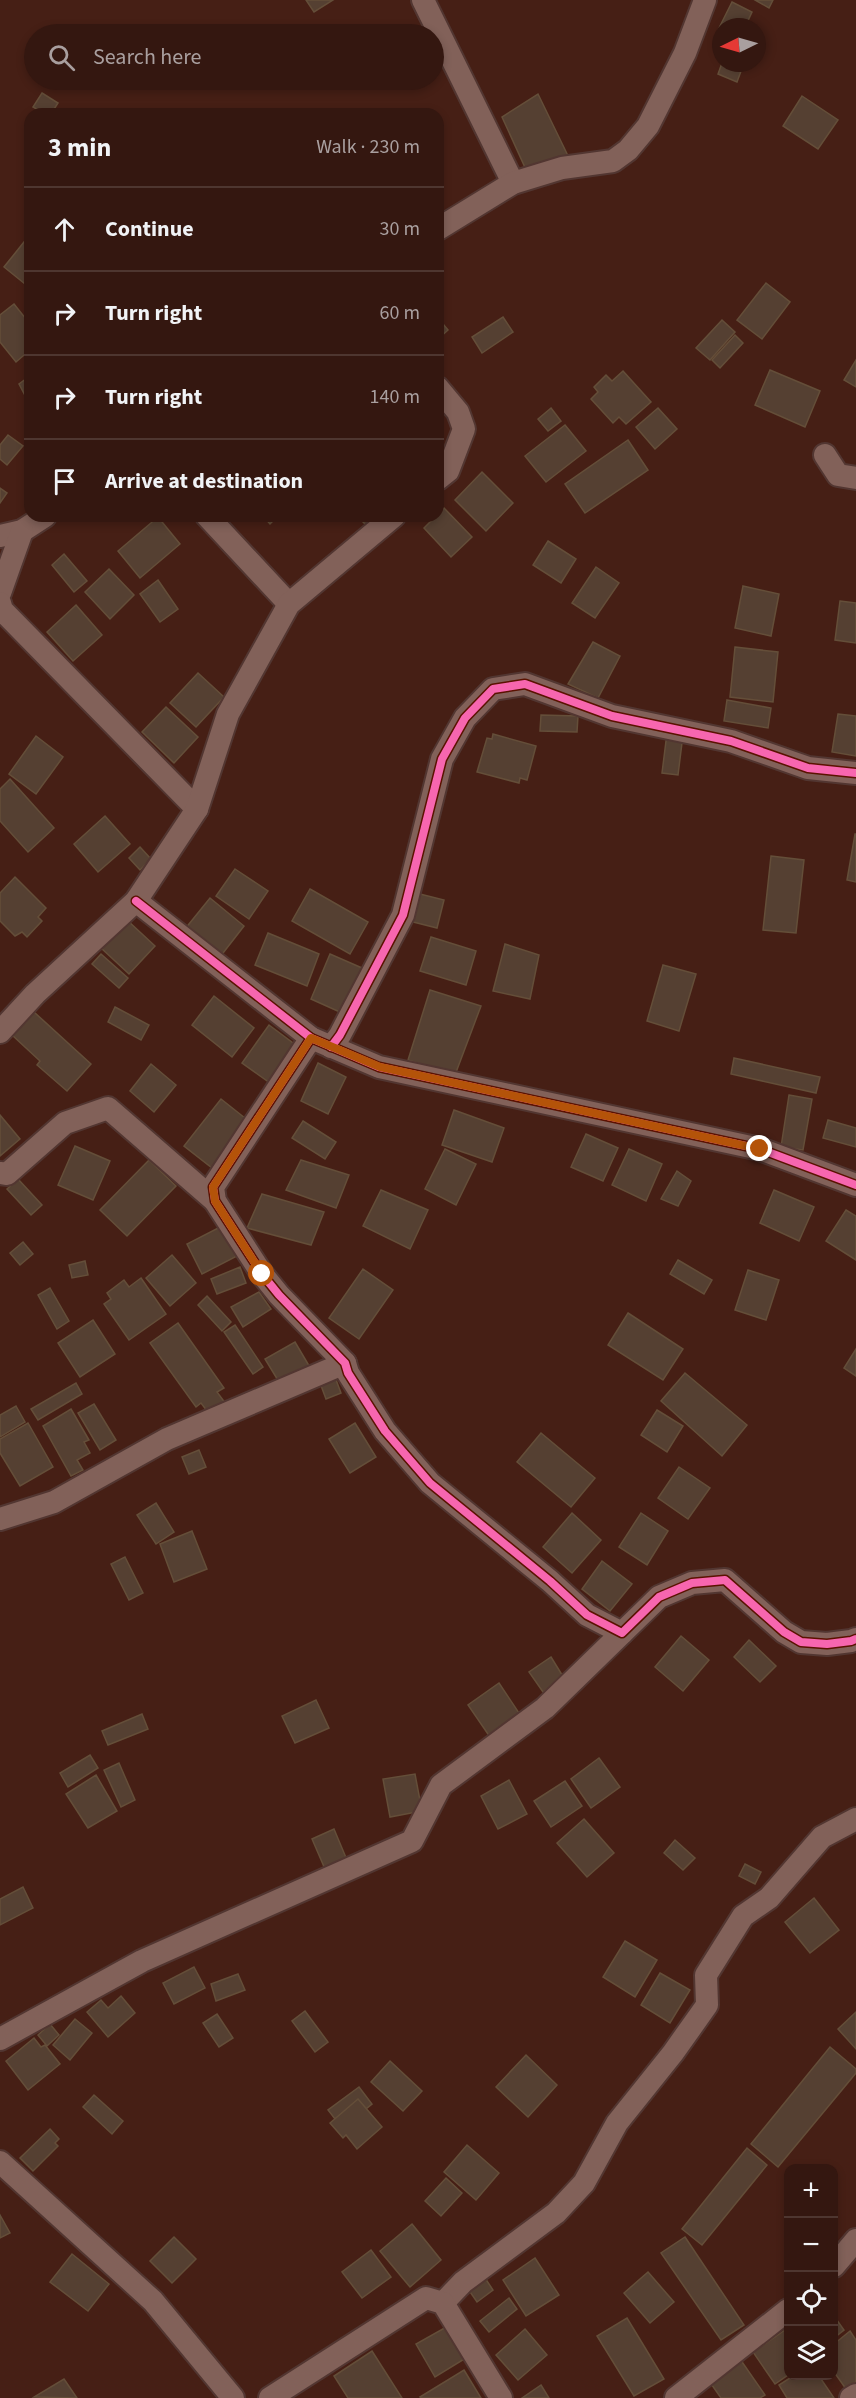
<!DOCTYPE html>
<meta charset="utf-8">
<style>
:root{--surface:#341710;--page:#3c2019;--text:#f1f3f6;--muted:#a99f9f;--line:#4e3630}
body{margin:0;font-family:"Source Sans 3",sans-serif;background:var(--page);color:var(--text)}
.controls{position:absolute;right:18px;bottom:18px;display:grid;overflow:hidden;border-radius:12px;box-shadow:0 3px 9px #0003}
.controls button{width:54px;height:54px;display:grid;place-items:center;padding:0;border:0;border-bottom:2px solid var(--line);background:var(--surface);color:var(--text);font:30px sans-serif}
.compass{position:absolute;left:712px;top:18px;width:54px;height:54px;border-radius:50%;background:var(--surface);box-shadow:0 3px 9px #0003;rotate:265deg}
.stop{position:absolute;width:18px;height:18px;margin:-14px;border:4px solid #b45309;border-radius:50%;background:#fff}
.stop.end{background:#b45309;border-color:#fff;box-shadow:0 2px 6px #0008}
.list{margin:0;padding:0;list-style:none}
h2{display:flex;justify-content:space-between;align-items:center;height:78px;margin:0;padding:0 24px;font-size:26px}
h2 small{font-size:20px;font-weight:400;color:var(--muted)}
.list li{display:grid;grid-template-columns:39px 1fr auto;gap:18px;align-items:center;box-sizing:border-box;height:84px;padding:0 24px;border-top:2px solid var(--line)}
.list b{display:block;font-size:22px;white-space:nowrap}
.list em{font-size:20px;font-style:normal;color:var(--muted)}
.icon{flex:none;width:33px;height:33px;fill:none;stroke:currentColor;stroke-width:2;stroke-linecap:round;stroke-linejoin:round}
.map{position:relative;flex:none;width:856px;height:2398px;overflow:hidden}
.search{position:absolute;background:var(--surface);box-shadow:0 3px 9px #0003;left:24px;top:24px;width:420px;height:66px;display:flex;align-items:center;gap:15px;box-sizing:border-box;padding:0 21px;border-radius:33px;color:var(--muted);font-size:22px}
.panel{position:absolute;background:var(--surface);box-shadow:0 3px 9px #0003;left:24px;top:108px;width:420px;height:414px;border-radius:18px}
.map>svg:first-child{display:block}
</style>
<div class="map">
<svg width="856" height="2398" viewBox="0 0 856 2398">
<rect width="100%" height="100%" fill="#461f15"/>
<!-- building -->
<g fill="#554032" stroke="#644e39" stroke-width="1.5">
<polygon points="306,0 333,0 314,12"/>
<polygon points="755,0 773,0 769,8"/>
<polygon points="732,2 752,12 745,27 721,27 721,31 718,30"/>
<polygon points="722,63 744,63 737,82 718,74"/>
<polygon points="42,93 58,103 51,114 45,114 33,107"/>
<polygon points="538,94 571,162 528,174 502,117"/>
<polygon points="802,96 838,120 818,149 783,126"/>
<polygon points="24,242 30,249 30,288 4,267"/>
<polygon points="766,283 790,302 762,339 737,320"/>
<polygon points="14,304 30,324 30,350 16,362 0,342 0,315"/>
<polygon points="503,317 513,332 482,353 472,337"/>
<polygon points="438,318 448,330 438,339"/>
<polygon points="722,320 735,332 710,360 696,348"/>
<polygon points="735,335 743,343 720,368 712,360"/>
<polygon points="856,360 856,387 844,380"/>
<polygon points="770,370 820,391 805,427 755,405"/>
<polygon points="623,371 651,402 626,424 619,417 613,423 591,399 598,392 594,387 606,375 612,381"/>
<polygon points="30,376 30,405 19,384"/>
<polygon points="551,408 561,421 548,431 538,419"/>
<polygon points="658,408 677,429 655,449 636,427"/>
<polygon points="565,425 586,451 546,482 525,456"/>
<polygon points="8,435 23,446 7,465 0,459 0,445"/>
<polygon points="628,440 648,470 585,513 565,484"/>
<polygon points="482,472 513,503 486,531 455,500"/>
<polygon points="0,488 7,493 0,503"/>
<polygon points="444,508 472,537 451,557 424,528"/>
<polygon points="263,516 278,516 270,524"/>
<polygon points="357,516 377,516 367,526"/>
<polygon points="158,517 180,544 140,578 118,551"/>
<polygon points="548,541 576,559 561,583 533,565"/>
<polygon points="64,554 87,581 74,592 52,565"/>
<polygon points="596,567 619,583 595,618 572,603"/>
<polygon points="109,569 134,595 110,619 85,592"/>
<polygon points="158,580 178,609 160,622 140,594"/>
<polygon points="743,586 779,594 771,636 735,628"/>
<polygon points="840,601 856,603 856,643 835,640"/>
<polygon points="76,605 102,635 73,661 47,632"/>
<polygon points="593,642 620,656 598,698 568,684"/>
<polygon points="735,647 778,652 773,702 730,697"/>
<polygon points="198,673 224,697 196,727 170,703"/>
<polygon points="727,700 771,708 768,728 724,721"/>
<polygon points="166,707 198,737 174,763 142,732"/>
<polygon points="838,714 856,716 856,756 832,752"/>
<polygon points="541,715 578,716 577,732 540,731"/>
<polygon points="667,733 683,735 678,775 662,773"/>
<polygon points="493,734 536,746 527,780 520,778 519,783 477,772 487,738 492,739"/>
<polygon points="36,736 63,757 36,794 9,774"/>
<polygon points="10,779 54,828 28,852 0,821 0,789"/>
<polygon points="105,816 130,844 98,872 74,844"/>
<polygon points="855,834 856,834 856,882 847,880"/>
<polygon points="140,847 151,859 140,870 129,858"/>
<polygon points="771,856 804,860 796,933 763,930"/>
<polygon points="235,869 268,891 249,919 216,896"/>
<polygon points="15,877 46,908 38,917 42,921 27,937 22,932 15,936 0,921 0,893"/>
<polygon points="310,889 368,922 350,954 292,921"/>
<polygon points="416,893 444,900 437,928 409,921"/>
<polygon points="210,898 244,926 220,957 185,929"/>
<polygon points="127,920 155,946 129,974 101,948"/>
<polygon points="268,933 319,954 307,986 255,965"/>
<polygon points="431,937 476,951 466,985 420,971"/>
<polygon points="505,944 539,955 530,999 493,991"/>
<polygon points="101,954 128,978 119,988 92,964"/>
<polygon points="330,954 362,968 342,1013 311,999"/>
<polygon points="663,965 696,974 679,1031 647,1021"/>
<polygon points="430,990 481,1006 455,1075 408,1060"/>
<polygon points="214,996 254,1028 232,1057 192,1025"/>
<polygon points="115,1007 149,1025 141,1040 108,1022"/>
<polygon points="34,1012 91,1064 67,1091 37,1065 40,1061 12,1035"/>
<polygon points="269,1025 297,1046 270,1083 242,1063"/>
<polygon points="734,1058 820,1077 816,1093 731,1074"/>
<polygon points="318,1063 346,1077 328,1114 301,1101"/>
<polygon points="151,1064 176,1085 154,1112 130,1091"/>
<polygon points="789,1095 812,1099 803,1150 781,1147"/>
<polygon points="221,1099 250,1122 212,1168 184,1146"/>
<polygon points="454,1110 504,1128 492,1162 442,1145"/>
<polygon points="0,1115 20,1139 0,1156"/>
<polygon points="828,1120 856,1128 856,1147 823,1138"/>
<polygon points="303,1121 336,1142 325,1159 292,1138"/>
<polygon points="586,1134 618,1148 603,1181 571,1167"/>
<polygon points="75,1146 110,1161 93,1200 58,1185"/>
<polygon points="445,1149 476,1164 456,1205 425,1189"/>
<polygon points="629,1149 662,1164 646,1201 612,1185"/>
<polygon points="149,1160 176,1186 127,1236 100,1210"/>
<polygon points="301,1160 349,1175 336,1208 286,1190"/>
<polygon points="677,1171 691,1181 678,1206 661,1199"/>
<polygon points="18,1179 42,1205 31,1215 7,1189"/>
<polygon points="381,1190 428,1210 410,1249 363,1226"/>
<polygon points="774,1190 814,1207 799,1241 760,1223"/>
<polygon points="262,1194 324,1212 311,1245 247,1228"/>
<polygon points="846,1210 856,1216 856,1260 826,1241"/>
<polygon points="224,1225 239,1255 202,1274 187,1244"/>
<polygon points="23,1242 33,1254 20,1265 10,1253"/>
<polygon points="172,1255 196,1283 170,1306 146,1278"/>
<polygon points="678,1260 712,1280 704,1294 670,1274"/>
<polygon points="85,1261 88,1275 72,1278 69,1265"/>
<polygon points="240,1267 246,1283 217,1294 211,1279"/>
<polygon points="363,1269 393,1290 359,1339 329,1318"/>
<polygon points="748,1270 779,1280 766,1320 735,1310"/>
<polygon points="141,1278 166,1314 129,1340 104,1304 111,1299 107,1293 124,1280 129,1287"/>
<polygon points="50,1288 69,1321 57,1329 38,1295"/>
<polygon points="259,1292 271,1309 243,1327 231,1307"/>
<polygon points="207,1296 231,1322 222,1331 198,1305"/>
<polygon points="628,1313 683,1349 663,1380 608,1345"/>
<polygon points="93,1320 115,1354 80,1377 58,1343"/>
<polygon points="178,1323 224,1388 217,1392 226,1404 210,1415 201,1403 196,1407 150,1343"/>
<polygon points="235,1325 263,1367 253,1374 224,1332"/>
<polygon points="295,1342 311,1369 282,1387 265,1359"/>
<polygon points="856,1349 856,1376 844,1368"/>
<polygon points="685,1373 747,1425 722,1456 661,1401"/>
<polygon points="335,1377 341,1393 326,1399 320,1383"/>
<polygon points="76,1383 82,1394 38,1420 31,1409"/>
<polygon points="94,1404 116,1440 100,1450 78,1413"/>
<polygon points="16,1406 25,1422 0,1437 0,1415"/>
<polygon points="71,1409 89,1440 84,1442 90,1453 77,1460 83,1470 71,1476 43,1426"/>
<polygon points="657,1410 683,1426 667,1452 641,1435"/>
<polygon points="28,1423 53,1467 20,1486 0,1453 0,1439"/>
<polygon points="355,1423 376,1457 350,1473 329,1439"/>
<polygon points="541,1433 595,1478 571,1507 517,1462"/>
<polygon points="199,1450 206,1467 189,1474 182,1457"/>
<polygon points="679,1467 710,1488 688,1519 658,1498"/>
<polygon points="156,1503 174,1532 156,1544 137,1515"/>
<polygon points="572,1513 601,1540 572,1573 543,1547"/>
<polygon points="641,1513 668,1531 647,1565 619,1547"/>
<polygon points="192,1531 207,1569 174,1582 160,1544"/>
<polygon points="125,1557 143,1593 129,1600 111,1564"/>
<polygon points="602,1561 632,1584 610,1611 582,1589"/>
<polygon points="681,1636 709,1660 683,1691 655,1667"/>
<polygon points="749,1640 776,1666 760,1682 734,1657"/>
<polygon points="551,1657 564,1678 543,1692 529,1672"/>
<polygon points="499,1683 523,1719 492,1740 468,1705"/>
<polygon points="316,1700 329,1728 295,1743 282,1716"/>
<polygon points="142,1714 148,1729 108,1745 102,1731"/>
<polygon points="90,1755 98,1768 68,1787 60,1773"/>
<polygon points="599,1758 620,1787 591,1808 571,1779"/>
<polygon points="119,1763 135,1800 121,1807 104,1770"/>
<polygon points="415,1774 422,1811 390,1817 383,1779"/>
<polygon points="96,1775 117,1811 88,1828 66,1794"/>
<polygon points="509,1780 527,1814 498,1829 481,1796"/>
<polygon points="565,1781 582,1806 551,1827 534,1801"/>
<polygon points="584,1819 614,1853 587,1877 557,1843"/>
<polygon points="334,1829 347,1860 325,1869 312,1839"/>
<polygon points="675,1840 695,1858 683,1870 664,1853"/>
<polygon points="745,1864 761,1872 755,1884 739,1876"/>
<polygon points="23,1887 33,1908 0,1925 0,1899"/>
<polygon points="814,1898 839,1930 810,1953 785,1922"/>
<polygon points="625,1941 657,1960 635,1997 603,1977"/>
<polygon points="194,1967 205,1988 174,2004 163,1983"/>
<polygon points="660,1973 690,1990 670,2023 641,2005"/>
<polygon points="238,1974 245,1990 216,2001 211,1984"/>
<polygon points="121,1996 135,2013 108,2037 87,2012 101,2000 108,2008"/>
<polygon points="305,2011 328,2042 315,2052 292,2021"/>
<polygon points="856,2012 856,2049 838,2029"/>
<polygon points="217,2014 233,2038 219,2047 203,2023"/>
<polygon points="75,2019 92,2033 70,2060 53,2045"/>
<polygon points="50,2024 59,2035 47,2046 38,2035"/>
<polygon points="34,2038 41,2047 45,2045 60,2064 28,2090 6,2061"/>
<polygon points="830,2047 856,2069 856,2073 778,2167 751,2144"/>
<polygon points="526,2055 557,2085 528,2117 496,2087"/>
<polygon points="390,2061 422,2091 403,2111 371,2082"/>
<polygon points="359,2087 372,2104 342,2128 328,2110"/>
<polygon points="94,2095 123,2121 112,2134 83,2107"/>
<polygon points="358,2099 382,2127 357,2149 346,2135 343,2138 330,2123"/>
<polygon points="50,2129 59,2139 55,2143 58,2146 33,2171 20,2158"/>
<polygon points="467,2145 499,2173 476,2200 444,2172"/>
<polygon points="747,2148 767,2165 702,2245 682,2229"/>
<polygon points="446,2178 462,2193 441,2216 425,2201"/>
<polygon points="0,2215 10,2233 0,2238"/>
<polygon points="412,2224 441,2260 410,2287 380,2251"/>
<polygon points="174,2237 196,2259 172,2283 150,2261"/>
<polygon points="685,2237 744,2325 721,2340 661,2253"/>
<polygon points="371,2250 391,2277 362,2298 342,2272"/>
<polygon points="72,2254 109,2284 88,2311 50,2282"/>
<polygon points="535,2258 559,2295 526,2316 503,2280"/>
<polygon points="648,2272 674,2302 650,2323 624,2293"/>
<polygon points="485,2278 493,2290 477,2302 468,2289"/>
<polygon points="509,2298 517,2309 489,2332 480,2321"/>
<polygon points="834,2316 844,2330 834,2338"/>
<polygon points="627,2318 664,2379 634,2396 597,2336"/>
<polygon points="448,2326 466,2358 435,2377 416,2344"/>
<polygon points="525,2329 547,2355 518,2380 496,2355"/>
<polygon points="785,2330 788,2335 788,2375 775,2384 753,2352"/>
<polygon points="850,2331 856,2340 856,2382 846,2389 834,2372 834,2344"/>
<polygon points="372,2351 402,2398 348,2398 334,2376"/>
<polygon points="740,2359 765,2395 760,2398 721,2398 709,2381"/>
<polygon points="464,2370 481,2398 421,2398 420,2397"/>
<polygon points="793,2376 819,2376 834,2398 787,2398 779,2385"/>
<polygon points="64,2379 77,2398 34,2397"/>
<polygon points="541,2385 549,2398 522,2398"/>
</g>
<g fill="none" stroke-linecap="round" stroke-linejoin="round">
<defs>
<g id="street">
<polyline points="423,0 513,183"/>
<polyline points="438,229 513,183 562,168 613,161 628,150 648,126 685,53 705,0"/>
<polyline points="438,388 458,412 464,429 448,471 438,479"/>
<polyline points="825,455 838,475 856,478"/>
<polyline points="207,516 289,604"/>
<polyline points="0,536 22,531 45,516"/>
<polyline points="0,593 22,531"/>
<polyline points="0,603 2,610 197,809"/>
<polyline points="136,901 311,1038 379,1067 760,1149 856,1185"/>
<polyline points="0,1032 35,994 136,901 197,809 228,714 289,604 394,516"/>
<polyline points="311,1038 213,1187 215,1201 262,1274 279,1295 345,1363 348,1373 385,1431 430,1483 550,1581 587,1615 622,1633 659,1597 692,1583 725,1580 784,1632 801,1642 827,1644 851,1641 856,1639"/>
<polyline points="331,1047 340,1035 403,915 442,759 465,718 493,689 525,684 612,716 731,741 808,768 856,773"/>
<polyline points="0,1173 7,1174 65,1123 108,1108 215,1201"/>
<polyline points="0,1519 54,1502 167,1439 345,1363"/>
<polyline points="0,2039 142,1961 412,1841 441,1785 545,1708 622,1633"/>
<polyline points="0,2162 153,2301 233,2398"/>
<polyline points="834,2266 856,2240"/>
<polyline points="443,2303 463,2282 556,2213 584,2183 617,2123 673,2053 707,2005 706,1975 743,1916 769,1898 822,1837 856,1819"/>
<polyline points="270,2398 426,2298 443,2303 501,2398"/>
<polyline points="676,2398 788,2310"/>
<polyline points="851,2398 856,2395"/>
</g>
</defs>
<!-- street casing -->
<use href="#street" stroke="#523631" stroke-width="26"/>
<!-- street -->
<use href="#street" stroke="#826159" stroke-width="22"/>
<defs>
<g id="cycleway">
<polyline points="136,901 311,1038 379,1067 760,1149 856,1185"/>
<polyline points="311,1038 213,1187 215,1201 262,1274 279,1295 345,1363 348,1373 385,1431 430,1483 550,1581 587,1615 622,1633 659,1597 692,1583 725,1580 784,1632 801,1642 827,1644 851,1641 856,1639"/>
<polyline points="331,1047 340,1035 403,915 442,759 465,718 493,689 525,684 612,716 731,741 808,768 856,773"/>
</g>
</defs>
<!-- cycleway casing -->
<use href="#cycleway" stroke="#5b1200" stroke-width="11"/>
<!-- cycleway -->
<use href="#cycleway" stroke="#f766af" stroke-width="8"/>
</g>
<g fill="none" stroke-linecap="round" stroke-linejoin="round">
<!-- route -->
<polyline stroke="#b45309" stroke-width="8" points="262,1274 215,1201 213,1187 311,1038 380,1067 760,1149"/>
</g>
</svg>
<div class="controls">
<button>+</button>
<button>−</button>
<button><svg class="icon" aria-label="locate" viewBox="0 0 24 24"><circle cx="12" cy="12" r="6"/><path d="M12 2v4M12 18v4M2 12h4M18 12h4"/></svg></button>
<button><svg class="icon" aria-label="layers" viewBox="0 0 24 24"><path d="M12 4l9 5-9 5-9-5zM3 14l9 5 9-5"/></svg></button>
</div>
<svg class="compass" viewBox="-18 -18 36 36"><path d="M0-13l5 13h-10z" fill="#e53935"/><path d="M0 13l5-13h-10z" fill="#a99f9f"/></svg>
<div class="stop" style="left:262px;top:1274px"></div>
<div class="stop end" style="left:760px;top:1149px"></div>
<div class="search"><svg class="icon" aria-label="search" viewBox="0 0 24 24"><circle cx="10" cy="10" r="6"/><path d="M15 15l6 6"/></svg>Search here</div>
<section class="panel">
<h2>3 min<small>Walk · 230 m</small></h2>
<ul class="list">
<li><svg class="icon" aria-label="ahead" viewBox="0 0 24 24"><path d="M12 20V5M6 11l6-6 6 6"/></svg><div><b>Continue</b></div><em>30 m</em></li>
<li><svg class="icon" aria-label="right" viewBox="0 0 24 24"><path d="M7 20v-9h11M14 6l5 5-5 5"/></svg><div><b>Turn right</b></div><em>60 m</em></li>
<li><svg class="icon" aria-label="right" viewBox="0 0 24 24"><path d="M7 20v-9h11M14 6l5 5-5 5"/></svg><div><b>Turn right</b></div><em>140 m</em></li>
<li><svg class="icon" aria-label="arrive" viewBox="0 0 24 24"><path d="M6 21V4h12l-3 4 3 4H6"/></svg><div><b>Arrive at destination</b></div></li>
</ul>
</section>
</div>
